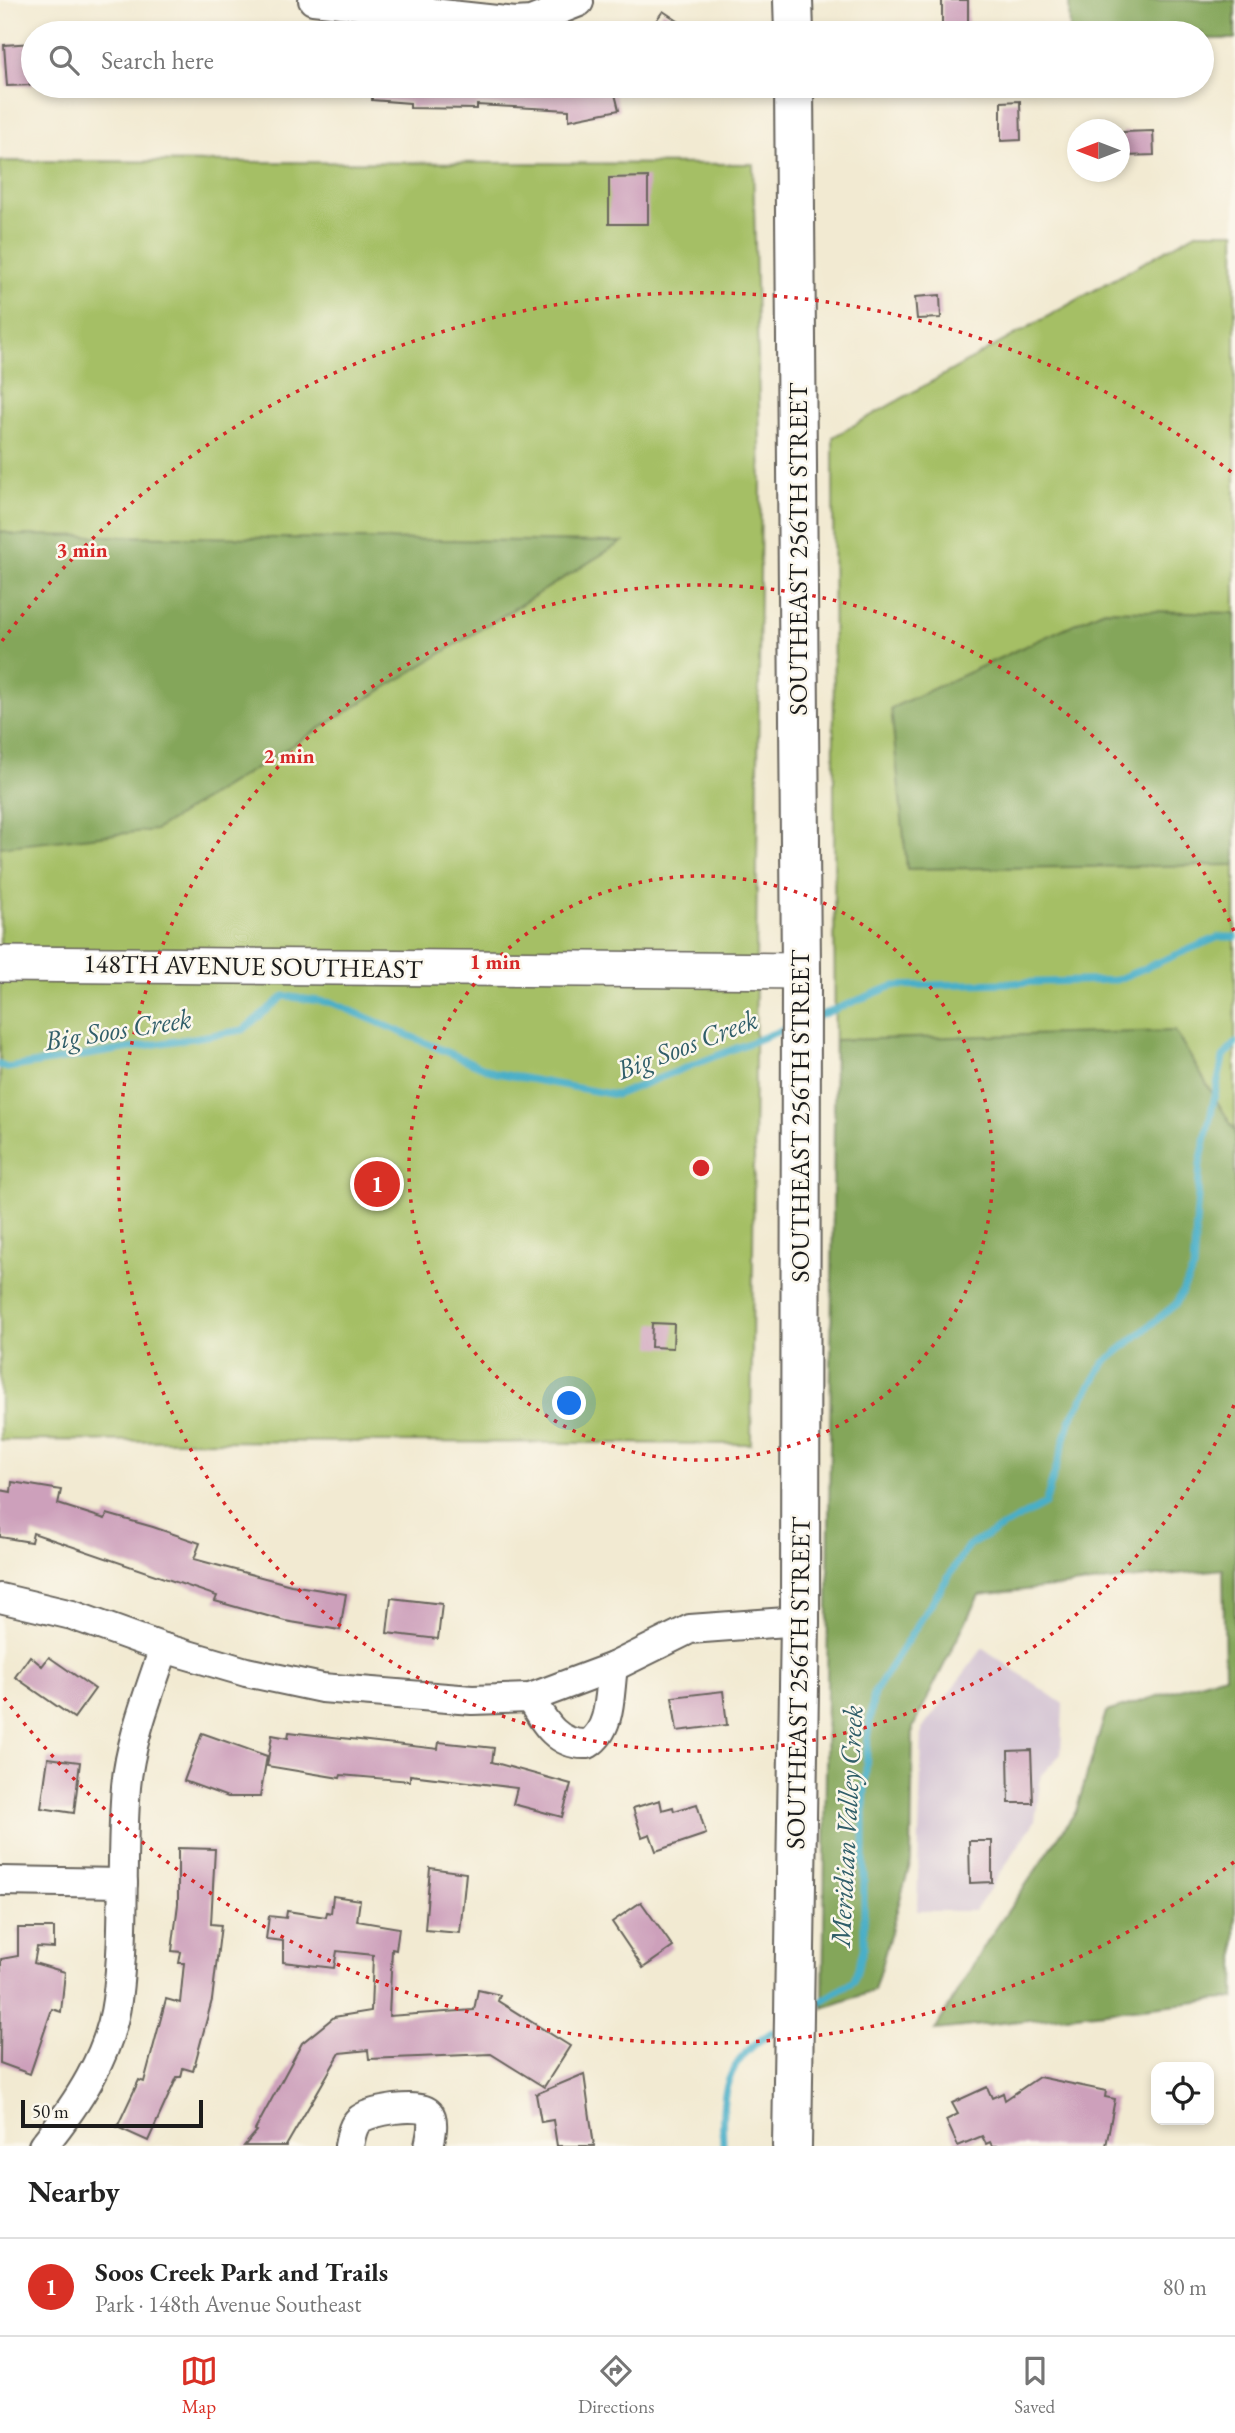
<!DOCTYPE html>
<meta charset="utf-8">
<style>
:root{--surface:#fff;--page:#f2f2f2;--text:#222;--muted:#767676;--line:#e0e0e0;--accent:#d93025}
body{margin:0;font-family:"EB Garamond",serif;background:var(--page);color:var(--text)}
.controls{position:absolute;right:21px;bottom:21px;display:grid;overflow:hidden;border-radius:14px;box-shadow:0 4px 10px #0003}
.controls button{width:63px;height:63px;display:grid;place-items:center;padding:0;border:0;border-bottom:2px solid var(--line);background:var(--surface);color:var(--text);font:35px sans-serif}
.compass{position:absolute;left:1067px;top:119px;width:63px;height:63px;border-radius:50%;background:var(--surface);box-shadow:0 4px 10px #0003;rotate:270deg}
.scale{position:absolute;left:21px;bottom:18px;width:182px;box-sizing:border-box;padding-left:7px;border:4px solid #1c1c1c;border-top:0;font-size:19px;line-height:24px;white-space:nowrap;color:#1c1c1c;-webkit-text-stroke:5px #fbf7ec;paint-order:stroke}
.you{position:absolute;left:570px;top:1404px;width:24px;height:24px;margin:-18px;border:5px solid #fff;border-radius:50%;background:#1a73e8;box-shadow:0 0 0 10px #1a73e833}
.badge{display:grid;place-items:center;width:46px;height:46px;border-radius:50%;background:var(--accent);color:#fff;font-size:23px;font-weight:700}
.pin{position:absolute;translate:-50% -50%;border:4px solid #fff;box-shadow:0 2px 7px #0006}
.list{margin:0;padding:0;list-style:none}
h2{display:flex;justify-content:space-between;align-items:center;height:91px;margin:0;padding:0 28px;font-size:30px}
h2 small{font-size:23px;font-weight:400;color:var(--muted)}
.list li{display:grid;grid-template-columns:46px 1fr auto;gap:21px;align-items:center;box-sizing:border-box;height:98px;padding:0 28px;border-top:2px solid var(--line)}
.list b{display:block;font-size:26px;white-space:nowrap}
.list p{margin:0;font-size:23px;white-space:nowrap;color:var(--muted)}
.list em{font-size:23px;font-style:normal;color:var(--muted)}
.icon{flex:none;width:38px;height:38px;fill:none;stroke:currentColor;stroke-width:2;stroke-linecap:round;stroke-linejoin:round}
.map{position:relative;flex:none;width:1235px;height:2146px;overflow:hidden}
.search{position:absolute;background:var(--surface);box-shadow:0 4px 10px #0003;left:21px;right:21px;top:21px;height:77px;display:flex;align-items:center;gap:18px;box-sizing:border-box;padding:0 24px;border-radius:38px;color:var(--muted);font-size:26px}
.sheet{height:189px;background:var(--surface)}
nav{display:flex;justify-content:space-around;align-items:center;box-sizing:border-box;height:98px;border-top:2px solid var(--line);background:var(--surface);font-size:19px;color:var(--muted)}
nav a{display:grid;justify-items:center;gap:4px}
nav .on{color:var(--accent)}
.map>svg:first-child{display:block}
</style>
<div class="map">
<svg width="1235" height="2146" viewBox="0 0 1235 2146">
<rect width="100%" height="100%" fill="#fbf7ec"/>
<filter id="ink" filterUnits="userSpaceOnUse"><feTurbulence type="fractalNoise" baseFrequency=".0143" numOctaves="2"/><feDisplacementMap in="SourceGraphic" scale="14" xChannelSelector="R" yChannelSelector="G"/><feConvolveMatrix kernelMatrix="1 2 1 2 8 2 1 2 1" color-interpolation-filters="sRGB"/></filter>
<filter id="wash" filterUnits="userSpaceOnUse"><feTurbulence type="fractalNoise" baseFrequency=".00686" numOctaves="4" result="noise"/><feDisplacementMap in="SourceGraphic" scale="28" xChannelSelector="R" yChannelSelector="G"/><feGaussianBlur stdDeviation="1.57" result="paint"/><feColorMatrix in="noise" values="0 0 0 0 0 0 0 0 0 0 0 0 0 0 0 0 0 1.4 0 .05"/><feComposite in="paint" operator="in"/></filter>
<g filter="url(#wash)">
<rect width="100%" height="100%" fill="#f2ead2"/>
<!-- industrial -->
<polygon fill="#cfbed0" points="983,1648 1063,1704 1061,1754 1041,1775 1035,1821 975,1911 917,1911 922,1729"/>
<!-- green -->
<g fill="#a5bf65" stroke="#606e40" stroke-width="2">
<polygon points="0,161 753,164 761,482 751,1444 0,1440"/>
<polygon points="1198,232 1235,232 1235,1137 835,1138 833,437"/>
</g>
<!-- forest -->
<g fill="#84a65a" stroke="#50613b" stroke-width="2">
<polygon points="1069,0 1235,0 1235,39 1202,39 1202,33 1070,33"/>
<polygon points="0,531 16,535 622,542 155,830 0,847"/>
<polygon points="1104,610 1235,613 1235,865 907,869 891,708"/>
<polygon points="1175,1031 1235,1131 1235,1998 935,2030 984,1946 1076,1811 1106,1712 1225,1675 1223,1569 979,1595 913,1727 911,1861 874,1991 823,2008 835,1040"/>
</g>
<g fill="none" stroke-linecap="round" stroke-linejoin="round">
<!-- stream -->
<g stroke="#49afc8" stroke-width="7">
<polyline points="811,1019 893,986 1116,980 1219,937 1235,937"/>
<polyline points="0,1065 7,1068 243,1030 284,996 333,1003 496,1073 616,1095 790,1027"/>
<polyline points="814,2006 854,1981 864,1947 864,1807 868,1733 874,1693 968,1546 1045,1504 1071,1419 1104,1363 1176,1304 1193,1270 1200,1164 1223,1058 1235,1043"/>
<path d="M 723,2146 C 721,2092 724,2062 772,2032"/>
</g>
</g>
<g id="blocks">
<!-- building -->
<g fill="#cda0bb">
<rect x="942" y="0" width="26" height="33"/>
<polygon points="663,11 696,33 647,33"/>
<polygon points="33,43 33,85 7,86 4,45"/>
<polygon points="372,86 613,86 619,110 569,120 569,110 477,105 477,109 410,108 410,103 372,100"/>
<polygon points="1020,101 1021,140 1001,141 1001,102"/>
<polygon points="1153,131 1154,155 1124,156 1123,132"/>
<polygon points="648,177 648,224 609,224 609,178"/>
<polygon points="940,295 941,318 917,319 915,297"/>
<polygon points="652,1323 674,1324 673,1348 651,1347"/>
<polygon points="12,1482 61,1490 58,1504 105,1519 107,1514 153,1527 200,1543 194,1559 291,1585 346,1594 340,1630 285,1621 215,1601 217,1596 33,1533 31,1542 0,1537 0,1490 11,1492"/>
<polygon points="391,1598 442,1604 438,1639 387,1633"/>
<polygon points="30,1656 42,1666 49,1657 95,1689 74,1718 15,1677"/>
<polygon points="723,1691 727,1725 677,1731 672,1697"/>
<polygon points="289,1732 438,1749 439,1742 494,1748 492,1762 571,1784 562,1817 513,1804 517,1788 410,1775 410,1781 341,1775 340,1778 267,1766 272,1735 288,1738"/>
<polygon points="202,1733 267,1756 260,1797 228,1797 184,1781"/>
<polygon points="1031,1750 1033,1803 1009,1803 1008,1751"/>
<polygon points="48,1758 80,1762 74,1813 41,1808"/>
<polygon points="660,1800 662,1810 673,1807 674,1811 697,1804 706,1834 656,1851 650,1834 642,1837 633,1808"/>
<polygon points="969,1841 992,1841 992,1882 970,1883"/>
<polygon points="178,1848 215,1849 211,1924 221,1925 212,2000 193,2071 183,2068 181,2077 177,2077 148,2141 117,2127 139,2080 144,2082 166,1999 180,2003 184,1963 179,1963 181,1952 172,1951 178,1904"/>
<polygon points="430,1868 466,1873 460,1933 425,1930"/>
<polygon points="333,1896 360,1900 357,1921 399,1928 396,1950 392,1949 389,2016 474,2010 478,1990 500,1995 498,2001 570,2046 544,2087 491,2054 369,2059 368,2050 340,2053 286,2146 244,2146 257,2131 255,2130 302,2043 334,2017 371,2011 373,1955 337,1951 334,1968 283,1962 283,1941 266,1939 269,1916 286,1918 287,1911 326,1917 327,1912 331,1913"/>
<polygon points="641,1902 673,1947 643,1968 612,1922"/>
<polygon points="18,1928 54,1928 54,1948 37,1947 34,1963 65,1972 61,2012 52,2009 30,2074 0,2063 1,1959 18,1956"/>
<polygon points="584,2074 594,2146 557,2146 553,2120 541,2122 536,2094"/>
<polygon points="1039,2077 1106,2091 1105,2097 1115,2099 1106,2146 992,2146 990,2142 986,2144 982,2136 958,2146 946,2120 958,2114 952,2103 987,2087 992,2098 1003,2093 1005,2100"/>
</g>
</g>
</g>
<g filter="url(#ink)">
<use href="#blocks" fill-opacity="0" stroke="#67645c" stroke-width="2"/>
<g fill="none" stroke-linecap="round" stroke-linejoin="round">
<defs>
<g id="minor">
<polyline points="313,0 515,22 531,21 579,2"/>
<polyline points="0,1598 72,1615 164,1648 246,1672 322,1688 472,1700 530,1698 613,1667 690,1629 800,1621"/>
<path d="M 530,1698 C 544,1722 557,1746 588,1744 C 612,1729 609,1693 613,1667"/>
<polyline points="0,1881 123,1883"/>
<path d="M 43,2146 C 77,2104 110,2055 117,2000 C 126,1930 120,1858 126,1787 C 130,1741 149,1693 164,1648"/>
<path d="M 349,2146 C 351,2137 352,2126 359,2120 C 369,2111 420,2102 429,2113 C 435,2120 431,2137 429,2146"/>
</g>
<polyline id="tertiary" points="0,964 801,971"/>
<g id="secondary">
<polyline points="793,0 794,33"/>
<polyline points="792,2146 800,1621 801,971 794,86"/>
</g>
</defs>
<!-- minor casing -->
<use href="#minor" stroke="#67645c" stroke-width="32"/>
<!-- tertiary casing -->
<use href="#tertiary" stroke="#67645c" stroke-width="38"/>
<!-- secondary casing -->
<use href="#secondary" stroke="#67645c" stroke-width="42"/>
<!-- minor -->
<use href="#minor" stroke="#fff" stroke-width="28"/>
<!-- tertiary -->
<use href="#tertiary" stroke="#fff" stroke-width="35"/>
<!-- secondary -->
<use href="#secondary" stroke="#fff" stroke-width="38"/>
</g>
</g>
<!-- distance rings -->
<g fill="none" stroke="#d62828" stroke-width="3.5" stroke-dasharray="3.5 7">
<circle cx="701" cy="1168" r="292"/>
<path d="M1234 1405A583 583 0 1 1 1234 931"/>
<path d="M1234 1862A875 875 0 0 1 2 1695M2 641A875 875 0 0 1 1234 474"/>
</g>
<g text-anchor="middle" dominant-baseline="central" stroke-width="5" stroke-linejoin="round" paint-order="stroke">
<!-- street labels -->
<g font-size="26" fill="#1c1c1c" stroke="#fbf7ec">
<text transform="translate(798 549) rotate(-90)">SOUTHEAST 256TH STREET</text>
<text transform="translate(253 966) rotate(1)">148TH AVENUE SOUTHEAST</text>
<text transform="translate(800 1116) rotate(-90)">SOUTHEAST 256TH STREET</text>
<text transform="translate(798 1683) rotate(-89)">SOUTHEAST 256TH STREET</text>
</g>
<!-- water labels -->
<g font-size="28" font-style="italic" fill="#305e69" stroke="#fbf7ec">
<text transform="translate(118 1029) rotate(-9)">Big Soos Creek</text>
<text transform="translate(687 1044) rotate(-21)">Big Soos Creek</text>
<text transform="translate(846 1826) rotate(-87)">Meridian Valley Creek</text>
</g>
</g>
<circle cx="701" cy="1168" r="10" fill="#d62828" stroke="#fbf7ec" stroke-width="3.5"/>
<g font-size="21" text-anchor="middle" font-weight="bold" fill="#d62828" stroke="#fbf7ec" stroke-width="5" stroke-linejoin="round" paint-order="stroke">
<text x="82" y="557">3 min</text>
<text x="289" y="763">2 min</text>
<text x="495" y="969">1 min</text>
</g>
</svg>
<div class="controls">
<button><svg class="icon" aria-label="locate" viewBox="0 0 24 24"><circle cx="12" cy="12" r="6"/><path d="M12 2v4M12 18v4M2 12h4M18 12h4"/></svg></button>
</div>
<svg class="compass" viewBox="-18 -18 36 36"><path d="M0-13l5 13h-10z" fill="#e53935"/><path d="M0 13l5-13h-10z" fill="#767676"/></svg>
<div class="scale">50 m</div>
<div class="you"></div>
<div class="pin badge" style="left:377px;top:1184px">1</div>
<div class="search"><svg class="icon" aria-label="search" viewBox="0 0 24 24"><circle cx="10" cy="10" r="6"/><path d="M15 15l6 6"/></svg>Search here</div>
</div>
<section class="sheet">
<h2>Nearby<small></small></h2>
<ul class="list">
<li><span class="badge">1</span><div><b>Soos Creek Park and Trails</b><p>Park · 148th Avenue Southeast</p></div><em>80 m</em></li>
</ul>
</section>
<nav>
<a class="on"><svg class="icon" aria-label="map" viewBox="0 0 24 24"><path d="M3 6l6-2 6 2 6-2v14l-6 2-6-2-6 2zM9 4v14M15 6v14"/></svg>Map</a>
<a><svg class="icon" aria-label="directions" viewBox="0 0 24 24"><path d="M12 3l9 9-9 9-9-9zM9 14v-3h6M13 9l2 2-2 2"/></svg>Directions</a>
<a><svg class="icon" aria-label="saved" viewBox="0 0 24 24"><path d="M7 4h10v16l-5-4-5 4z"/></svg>Saved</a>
</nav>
